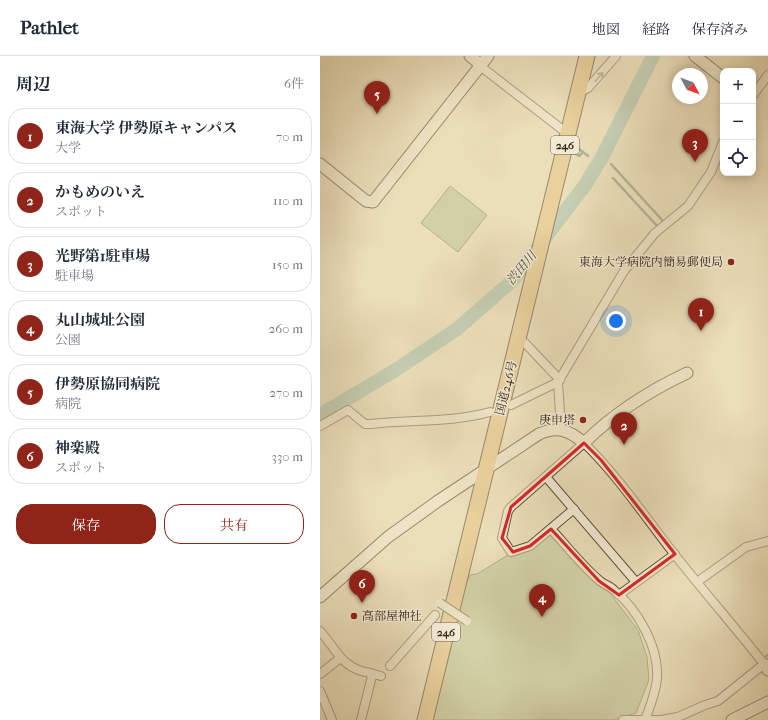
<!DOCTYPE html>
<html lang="ja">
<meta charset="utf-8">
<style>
:root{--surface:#fff;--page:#f6f6f7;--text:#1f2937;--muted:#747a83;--line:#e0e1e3;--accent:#8f2418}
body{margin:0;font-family:"IM FELL French Canon","Noto Serif JP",serif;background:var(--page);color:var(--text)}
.controls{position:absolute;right:12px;top:12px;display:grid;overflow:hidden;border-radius:8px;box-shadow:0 2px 10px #0003}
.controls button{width:36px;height:36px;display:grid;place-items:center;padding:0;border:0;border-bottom:1px solid var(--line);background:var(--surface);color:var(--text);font:20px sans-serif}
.compass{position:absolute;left:352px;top:12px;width:36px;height:36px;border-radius:50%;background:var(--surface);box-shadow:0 2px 10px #0003;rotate:131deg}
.you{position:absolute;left:296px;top:265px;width:14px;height:14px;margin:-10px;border:3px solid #fff;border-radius:50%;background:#1a73e8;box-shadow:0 0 0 6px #1a73e833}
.badge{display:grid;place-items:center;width:26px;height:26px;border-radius:50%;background:var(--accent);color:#fff;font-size:13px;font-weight:700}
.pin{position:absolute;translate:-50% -33px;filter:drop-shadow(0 1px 2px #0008)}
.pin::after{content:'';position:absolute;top:21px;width:14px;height:12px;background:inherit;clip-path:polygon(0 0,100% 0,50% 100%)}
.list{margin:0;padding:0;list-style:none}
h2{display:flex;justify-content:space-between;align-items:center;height:52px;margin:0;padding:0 16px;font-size:17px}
h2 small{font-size:13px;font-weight:400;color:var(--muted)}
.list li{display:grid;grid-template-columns:26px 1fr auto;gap:12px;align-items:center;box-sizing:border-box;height:56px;margin:0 8px 8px;padding:0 8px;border:1px solid var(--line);border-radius:16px}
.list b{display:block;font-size:15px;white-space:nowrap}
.list p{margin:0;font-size:13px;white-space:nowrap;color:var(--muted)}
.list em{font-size:13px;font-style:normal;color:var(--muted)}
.actions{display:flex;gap:8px;padding:12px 16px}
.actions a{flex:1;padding:9px 0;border:1px solid var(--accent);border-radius:16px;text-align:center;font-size:14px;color:var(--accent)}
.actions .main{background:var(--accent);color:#fff}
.icon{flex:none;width:22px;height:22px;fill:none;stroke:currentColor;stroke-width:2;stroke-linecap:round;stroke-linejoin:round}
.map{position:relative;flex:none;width:448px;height:664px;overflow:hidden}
header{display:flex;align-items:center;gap:24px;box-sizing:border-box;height:56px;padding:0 20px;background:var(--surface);border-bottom:1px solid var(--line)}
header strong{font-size:19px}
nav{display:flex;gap:22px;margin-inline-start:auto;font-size:14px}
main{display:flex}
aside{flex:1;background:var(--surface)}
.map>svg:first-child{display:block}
</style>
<header>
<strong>Pathlet</strong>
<nav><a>地図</a><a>経路</a><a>保存済み</a></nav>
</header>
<main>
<aside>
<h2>周辺<small>6件</small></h2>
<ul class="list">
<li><span class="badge">1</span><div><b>東海大学 伊勢原キャンパス</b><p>大学</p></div><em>70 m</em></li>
<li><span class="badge">2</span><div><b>かもめのいえ</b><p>スポット</p></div><em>110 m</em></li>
<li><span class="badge">3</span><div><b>光野第1駐車場</b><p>駐車場</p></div><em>150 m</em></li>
<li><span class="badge">4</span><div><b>丸山城址公園</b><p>公園</p></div><em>260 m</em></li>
<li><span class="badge">5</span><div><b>伊勢原協同病院</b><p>病院</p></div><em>270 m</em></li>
<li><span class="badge">6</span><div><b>神楽殿</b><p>スポット</p></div><em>330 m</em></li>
</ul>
<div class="actions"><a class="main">保存</a><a>共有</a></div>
</aside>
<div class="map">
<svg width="448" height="664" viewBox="0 0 448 664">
<rect width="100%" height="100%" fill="#ebdfba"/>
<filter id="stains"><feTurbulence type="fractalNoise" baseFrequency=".005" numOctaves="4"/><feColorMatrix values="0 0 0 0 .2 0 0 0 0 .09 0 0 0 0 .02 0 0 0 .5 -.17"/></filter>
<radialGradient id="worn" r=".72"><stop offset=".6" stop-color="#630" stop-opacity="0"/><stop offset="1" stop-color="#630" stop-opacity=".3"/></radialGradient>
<!-- green -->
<g fill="#b6c290" stroke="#767252">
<polygon points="130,130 167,159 138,196 101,167"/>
<polygon points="229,480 231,480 277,529 289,536 318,574 327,601 329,624 316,657 294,664 112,664 142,535 150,519 157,518 188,499 191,501 213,493"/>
</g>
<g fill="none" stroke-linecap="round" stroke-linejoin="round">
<!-- stream -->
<g stroke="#717f6e" stroke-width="2.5">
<polyline points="254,89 268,100"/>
<polyline points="253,96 259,100 263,96"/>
<polyline points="281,103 286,105"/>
<polyline points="291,108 342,164"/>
<polyline points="293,122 338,171"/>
<polyline points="446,600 448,599"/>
</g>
<!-- river -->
<polyline stroke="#99bdaa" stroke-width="14" points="0,359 74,315 137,273 193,224 265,129 281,103 333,0"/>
<defs>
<g id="street">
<polyline points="161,9 164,13 248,78"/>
<polyline points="258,37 268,32 296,0"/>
<polyline points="433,39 448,19"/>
<polyline points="198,283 205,287 240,324"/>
<polyline points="191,349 238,326"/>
<path d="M 0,370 L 28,354 L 45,368 L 50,368 C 90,363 131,367 170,356"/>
<polyline points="241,373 238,326 304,215 335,177 368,150 391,116 403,86"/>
<polyline points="226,421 316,526"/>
<path d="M 254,453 L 210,490 L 191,496 L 182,482 L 188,455 L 191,451 L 264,387 C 299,421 325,461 355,499 C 384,536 415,571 444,608 L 398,645 L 385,649 L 358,661 L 341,664 L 325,664"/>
<path d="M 231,473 C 247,490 261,509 279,524 C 283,528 290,530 294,534 C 318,554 339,591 337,622 C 336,636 330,651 325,664 L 303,664"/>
<polyline points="377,526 426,491 448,485"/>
<polyline points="299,539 355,498"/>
<path d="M 0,575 C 17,594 22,613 50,617 L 52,620 L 41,664"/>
<polyline points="70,610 115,559"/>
<polyline points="50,617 61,620"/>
<polyline points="0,618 19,603"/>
<polyline points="0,635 12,664"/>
</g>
<g id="secondary">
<polyline points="150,0 161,9"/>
<polyline points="375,0 403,22"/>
<polyline points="0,108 46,145 53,146 168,0"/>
<path d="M 0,541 L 68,481 L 118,445 L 219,378 C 238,369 250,375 264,387 C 294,357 329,335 367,317"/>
<polyline points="444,608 448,614"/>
<polyline points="412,664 448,646"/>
</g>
<polyline id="highway" points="105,664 267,0"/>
</defs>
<!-- street casing -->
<use href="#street" stroke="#62523e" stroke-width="10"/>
<!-- secondary casing -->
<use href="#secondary" stroke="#352315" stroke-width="13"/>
<!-- highway casing -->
<use href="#highway" stroke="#352315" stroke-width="17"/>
<!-- street -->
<use href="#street" stroke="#f2ead2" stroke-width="8"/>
<!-- secondary -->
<use href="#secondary" stroke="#f2ead2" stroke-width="11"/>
<!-- highway -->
<use href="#highway" stroke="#e6c07d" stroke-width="15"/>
<defs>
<polyline id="street-bridge" points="120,547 147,565"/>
</defs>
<!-- street-bridge casing -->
<use href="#street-bridge" stroke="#62523e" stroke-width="10" stroke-linecap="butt"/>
<!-- street-bridge -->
<use href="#street-bridge" stroke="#f2ead2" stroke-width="8"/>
</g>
<!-- one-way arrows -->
<defs><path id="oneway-shaft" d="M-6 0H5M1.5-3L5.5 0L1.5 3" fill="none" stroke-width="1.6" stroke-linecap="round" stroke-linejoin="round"/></defs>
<use stroke="#9d907d" href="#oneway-shaft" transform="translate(279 21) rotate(-49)"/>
<!-- marked area -->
<path d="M0 0H448V664H0ZM 264,387 L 281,404 L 355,498 L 299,539 L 279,525 L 231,473 L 210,490 L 193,496 L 182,482 L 191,451 Z" fill="#ebdfba" fill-opacity=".55" fill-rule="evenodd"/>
<path fill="none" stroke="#d62828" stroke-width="3" stroke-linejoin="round" d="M 264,387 L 281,404 L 355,498 L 299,539 L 279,525 L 231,473 L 210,490 L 193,496 L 182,482 L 191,451 Z"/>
<!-- markers -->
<g fill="#8f2418" stroke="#f2ead2" stroke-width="1.5">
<circle cx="411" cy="206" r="4"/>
<circle cx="263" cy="364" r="4"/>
<circle cx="34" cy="560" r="4"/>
</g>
<g text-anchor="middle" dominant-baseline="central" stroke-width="3" stroke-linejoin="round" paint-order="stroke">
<!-- shield labels -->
<g fill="#f2ead2" stroke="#6e5f4e" stroke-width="1">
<rect x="231" y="80" width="28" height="18" rx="3"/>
<rect x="112" y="567" width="28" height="18" rx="3"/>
</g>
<g font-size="11" font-weight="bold" fill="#352315">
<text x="245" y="89">246</text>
<text x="126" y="576">246</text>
</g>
<!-- poi labels -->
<g font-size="12" fill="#352315" stroke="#f2ead2" text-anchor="end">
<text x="403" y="206">東海大学病院内簡易郵便局</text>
<text x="255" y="364">庚申塔</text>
<text x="42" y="560" text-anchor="start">高部屋神社</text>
</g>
<!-- street labels -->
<g font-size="12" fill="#352315" stroke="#f2ead2">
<text transform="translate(186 332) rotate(-76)">国道246号</text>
</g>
<!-- water labels -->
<g font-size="13" font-style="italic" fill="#535142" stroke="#f2ead2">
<text transform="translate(201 212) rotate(-50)">渋田川</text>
</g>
</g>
<rect width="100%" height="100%" filter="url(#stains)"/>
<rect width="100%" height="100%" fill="url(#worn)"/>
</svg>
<div class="controls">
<button>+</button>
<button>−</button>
<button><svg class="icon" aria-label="locate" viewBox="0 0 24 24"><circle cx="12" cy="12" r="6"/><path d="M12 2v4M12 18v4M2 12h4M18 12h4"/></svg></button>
</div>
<svg class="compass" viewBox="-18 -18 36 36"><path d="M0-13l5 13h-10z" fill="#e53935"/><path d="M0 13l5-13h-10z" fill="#747a83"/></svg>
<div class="you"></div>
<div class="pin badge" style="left:381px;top:275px">1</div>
<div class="pin badge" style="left:304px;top:389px">2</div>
<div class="pin badge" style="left:375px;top:106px">3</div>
<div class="pin badge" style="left:222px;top:561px">4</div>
<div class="pin badge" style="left:57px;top:58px">5</div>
<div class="pin badge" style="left:42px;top:547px">6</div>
</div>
</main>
